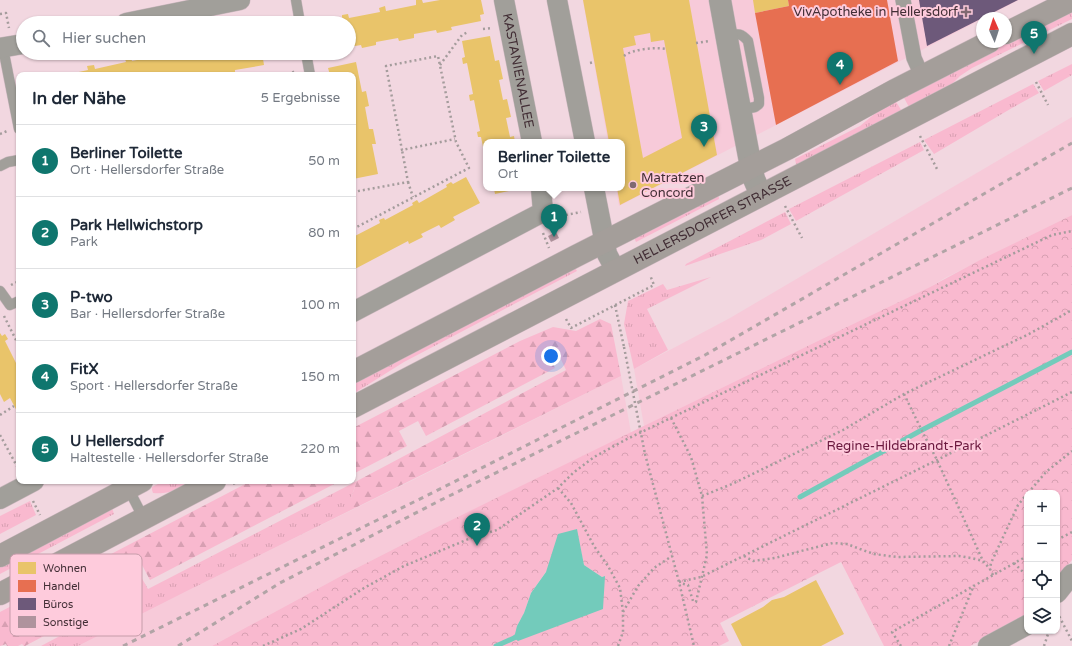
<!DOCTYPE html>
<html lang="de">
<meta charset="utf-8">
<style>
:root{--surface:#fff;--page:#f6f6f7;--text:#1f2937;--muted:#747a83;--line:#e0e1e3;--accent:#0f766e}
body{margin:0;font-family:"Varela Round",sans-serif;background:var(--page);color:var(--text)}
.controls{position:absolute;right:12px;bottom:12px;display:grid;overflow:hidden;border-radius:8px;box-shadow:0 1px 3px #0004}
.controls button{width:36px;height:36px;display:grid;place-items:center;padding:0;border:0;border-bottom:1px solid var(--line);background:var(--surface);color:var(--text);font:20px sans-serif}
.compass{position:absolute;left:976px;top:12px;width:36px;height:36px;border-radius:50%;background:var(--surface);box-shadow:0 1px 3px #0004;rotate:357deg}
.you{position:absolute;left:551px;top:356px;width:14px;height:14px;margin:-10px;border:3px solid #fff;border-radius:50%;background:#1a73e8;box-shadow:0 0 0 6px #1a73e833}
.badge{display:grid;place-items:center;width:26px;height:26px;border-radius:50%;background:var(--accent);color:#fff;font-size:13px;font-weight:700}
.pin{position:absolute;translate:-50% -33px;filter:drop-shadow(0 1px 2px #0008)}
.pin::after{content:'';position:absolute;top:21px;width:14px;height:12px;background:inherit;clip-path:polygon(0 0,100% 0,50% 100%)}
.popup{position:absolute;left:483px;top:139px;width:142px;height:52px;box-sizing:border-box;display:grid;place-content:center;border-radius:8px;background:var(--surface);filter:drop-shadow(0 1px 3px #0005);font-size:13px;white-space:nowrap;color:var(--muted)}
.popup b{font-size:15px;color:var(--text)}
.popup::after{content:'';position:absolute;left:50%;top:100%;margin-left:-8px;border:8px solid transparent;border-top-color:var(--surface)}
.list{margin:0;padding:0;list-style:none}
h2{display:flex;justify-content:space-between;align-items:center;height:52px;margin:0;padding:0 16px;font-size:17px}
h2 small{font-size:13px;font-weight:400;color:var(--muted)}
.list li{display:grid;grid-template-columns:26px 1fr auto;gap:12px;align-items:center;box-sizing:border-box;height:72px;padding:0 16px;border-top:1px solid var(--line)}
.list b{display:block;font-size:15px;white-space:nowrap}
.list p{margin:0;font-size:13px;white-space:nowrap;color:var(--muted)}
.list em{font-size:13px;font-style:normal;color:var(--muted)}
.icon{flex:none;width:22px;height:22px;fill:none;stroke:currentColor;stroke-width:2;stroke-linecap:round;stroke-linejoin:round}
.map{position:relative;flex:none;width:1072px;height:646px;overflow:hidden}
.search{position:absolute;background:var(--surface);box-shadow:0 1px 3px #0004;left:16px;top:16px;width:340px;height:44px;display:flex;align-items:center;gap:10px;box-sizing:border-box;padding:0 14px;border-radius:22px;color:var(--muted);font-size:15px}
.panel{position:absolute;background:var(--surface);box-shadow:0 1px 3px #0004;left:16px;top:72px;width:340px;height:412px;border-radius:8px}
.map>svg:first-child{display:block}
</style>
<div class="map">
<svg width="1072" height="646" viewBox="0 0 1072 646">
<defs>
<pattern id="grass-tufts" width="24" height="20" patternUnits="userSpaceOnUse"><rect width="24" height="20" fill="#f9b9cf"/><path d="M3 7l-1-3M5 7V3M7 7l1-3M15 17l-1-3M17 17v-4M19 17l1-3" fill="none" stroke="#d79fb2"/></pattern>
<pattern id="forest-firs" width="22" height="20" patternUnits="userSpaceOnUse"><rect width="22" height="20" fill="#f9b9cf"/><path d="M5 1l3.5 6h-7zM16 11l3.5 6h-7z" fill="#d79fb2"/></pattern>
<pattern id="park-crowns" width="20" height="18" patternUnits="userSpaceOnUse"><rect width="20" height="18" fill="#f9b9cf"/><path d="M2 6a3 3 0 1 1 6 0M12 15a3 3 0 1 1 6 0" fill="none" stroke="#d79fb2"/></pattern>
</defs>
<rect width="100%" height="100%" fill="#f2d7e0"/>
<!-- built -->
<g fill="#f7cad9">
<polygon points="583,0 1019,0 984,18 982,18 982,19 619,206 616,188 622,188 622,142 608,142"/>
<polygon points="1072,117 1072,215 945,278 930,287 826,337 644,426 634,369 730,318"/>
<polygon points="621,376 631,433 435,528 341,576 212,646 78,646 189,590 415,479"/>
</g>
<!-- grass -->
<g fill="url(#grass-tufts)">
<polygon points="1072,10 1072,19 972,68 960,76 949,87 910,109 903,96"/>
<polygon points="1072,64 1072,75 1044,91 1038,81"/>
<polygon points="1033,84 1039,93 1012,108 934,154 924,140"/>
<polygon points="895,100 903,113 797,169 795,159 860,126 878,111"/>
<polygon points="920,142 924,150 796,221 789,209"/>
<polygon points="718,191 719,199 636,242 633,235"/>
<polygon points="785,212 791,224 761,240 685,266 686,264"/>
<polygon points="574,266 577,271 404,362 353,394 353,382"/>
<polygon points="711,277 647,309 668,350 634,369 624,324 628,301 663,284 667,290"/>
<path d="M 164,481 L 194,481 C 181,488 169,495 153,493 L 152,490 L 152,487 Z"/>
<polygon points="357,481 351,498 351,510 189,590 78,646 41,646 137,595 130,581 140,575 148,589"/>
<polygon points="30,501 36,515 0,534 0,516"/>
<polygon points="112,508 114,514 0,574 0,566"/>
</g>
<!-- forest -->
<g fill="url(#forest-firs)">
<polygon points="600,319 611,324 621,376 351,510 351,498 357,481 566,370 556,349 548,353 555,368 426,436 418,421 399,431 407,446 353,474 353,428 520,341 553,327 576,331"/>
<polygon points="251,481 340,481 150,580 142,565 121,576 129,591 25,646 24,646 22,644 18,646 7,646 6,644 0,646 0,612"/>
</g>
<!-- park -->
<path fill="url(#park-crowns)" fill-rule="evenodd" d="M 1072,215 L 1072,560 L 1057,578 L 1057,493 L 1027,493 L 1027,615 L 1023,619 L 970,646 L 884,646 L 841,562 L 720,623 L 729,641 L 719,646 L 212,646 L 341,576 L 435,528 L 826,337 L 930,287 L 980,260 ZM 576,529 L 584,565 L 602,577 L 605,576 L 517,626 L 524,613 L 531,593 Z"/>
<!-- water -->
<polygon fill="#73cbbb" points="577,529 584,565 602,577 605,576 603,609 518,641 514,638 517,626 524,613 531,593 546,572 558,534"/>
<!-- homes -->
<g fill="#e9c46a" fill-rule="evenodd">
<polygon points="416,0 422,0 423,3 440,0 481,0 484,14 480,15 481,21 451,27 452,30 437,33 436,30 414,34 414,38 399,41 398,38 376,42 376,45 362,48 361,45 349,47 349,23 328,23 342,19 342,15 348,14 349,18 380,12 379,8 385,6 386,11 416,5"/>
<path d="M 583,0 L 689,0 L 717,155 L 620,205 L 617,188 L 622,188 L 622,142 L 609,142 ZM 650,33 L 651,42 L 664,40 L 682,138 L 643,158 L 623,48 L 636,45 L 634,36 Z"/>
<polygon points="753,0 788,0 789,6 755,13"/>
<polygon points="490,36 495,61 499,60 503,79 499,80 503,100 507,99 511,117 506,118 510,137 514,136 515,142 486,142 485,157 481,137 478,137 477,132 480,131 474,100 470,101 469,95 473,94 467,63 463,64 462,58 465,57 462,41"/>
<polygon points="162,53 168,53 168,54 173,53 262,53 264,65 235,70 235,74 230,75 220,75 220,73 212,75 65,75 88,70 87,66 94,65 95,69 126,62 125,59 131,57 132,61 162,55"/>
<polygon points="356,62 362,92 366,91 369,106 365,107 369,129 373,129 376,144 372,144 378,174 353,179 353,75 330,75 328,68"/>
<polygon points="466,177 480,203 453,217 455,220 441,228 439,225 421,234 423,237 409,244 408,241 353,270 355,272 353,273 353,237 380,223 379,220 384,218 385,220 413,205 412,203 417,200 419,203 447,187 446,185 451,182 453,184"/>
<polygon points="491,188 514,188 514,190 495,194 494,189 492,190"/>
<polygon points="0,333 2,336 5,334 8,339 5,341 19,369 19,415 10,398 4,402 0,394"/>
<polygon points="816,580 844,634 821,646 742,646 731,624 763,607 772,600 784,597"/>
</g>
<!-- shops -->
<polygon fill="#e76f51" points="788,0 887,0 898,61 776,125 755,13 789,6"/>
<!-- offices -->
<polygon fill="#6d597a" points="919,0 1018,0 927,46"/>
<g fill="none" stroke-linecap="round" stroke-linejoin="round">
<!-- stream -->
<g stroke="#73cbbb" stroke-width="5">
<polyline points="800,497 920,431 1072,352"/>
<polyline points="496,646 514,638 519,635"/>
</g>
</g>
<!-- building -->
<polygon fill="#af939d" points="556,232 559,238 551,242 548,236"/>
<g fill="none" stroke-linecap="round" stroke-linejoin="round">
<defs>
<g id="service">
<polyline points="296,0 300,23"/>
<path d="M 726,35 C 737,34 740,32 748,41 L 759,98 L 759,104 L 755,107 L 740,110"/>
<polyline points="3,48 19,129"/>
<polyline points="306,53 310,75"/>
<polyline points="0,166 8,162 19,160"/>
<polyline points="0,291 10,305 19,301"/>
<polyline points="128,488 144,519"/>
</g>
<polyline id="pedestrian" points="903,0 914,58 922,76"/>
<g id="minor">
<path id="s1" d="M 504,0 L 532,142"/>
<polyline points="557,0 585,142"/>
<polyline points="126,23 240,0"/>
<polyline points="0,48 23,44"/>
<polyline points="594,188 607,254 616,271"/>
<polyline points="353,312 543,212 541,188"/>
<polyline points="0,499 34,481"/>
<polyline points="1057,593 1072,574"/>
<polyline points="988,646 1027,625"/>
</g>
<polyline id="tertiary" points="720,0 733,72 751,167 754,179 761,195"/>
<g id="secondary">
<polyline points="1006,33 1072,0"/>
<polyline points="353,372 576,256 787,149 895,90 989,42"/>
<path id="s2" d="M 353,407 L 1072,34"/>
<polyline points="0,556 142,481"/>
<polyline points="0,594 215,481"/>
</g>
</defs>
<!-- service casing -->
<use href="#service" stroke="#ccb8bf" stroke-width="11"/>
<!-- pedestrian casing -->
<use href="#pedestrian" stroke="#ccb8bf" stroke-width="16"/>
<!-- minor casing -->
<use href="#minor" stroke="#ccb8bf" stroke-width="21"/>
<!-- tertiary casing -->
<use href="#tertiary" stroke="#ccb8bf" stroke-width="23"/>
<!-- secondary casing -->
<use href="#secondary" stroke="#ccb8bf" stroke-width="23"/>
<!-- path -->
<g stroke="#a49c9c" stroke-width="2.5" stroke-dasharray="2 3" stroke-linecap="butt">
<polyline points="0,14 6,13 9,28"/>
<polyline points="483,29 492,28"/>
<polyline points="696,43 709,41"/>
<path d="M 624,56 C 633,49 655,47 666,49"/>
<polyline points="590,63 594,62"/>
<polyline points="440,65 462,35 468,32"/>
<polyline points="288,75 295,71"/>
<polyline points="1036,82 1048,105"/>
<polyline points="0,134 7,131"/>
<polyline points="920,136 937,169"/>
<polyline points="408,182 413,197"/>
<polyline points="353,192 408,182 402,150"/>
<polyline points="785,206 802,238"/>
<polyline points="561,216 581,212"/>
<polyline points="353,229 469,168 456,142 438,56 386,66 402,150 455,139"/>
<polyline points="543,233 549,248"/>
<polyline points="11,285 19,281"/>
<polyline points="615,305 624,347"/>
<polyline points="4,316 19,346"/>
<polyline points="566,319 571,328 654,285 650,275"/>
<polyline points="904,394 924,435 937,460 983,561 990,569"/>
<polyline points="0,415 14,406"/>
<polyline points="671,418 691,457 702,496 707,555 696,602 693,601 688,585 680,583"/>
<polyline points="0,435 19,470"/>
<polyline points="645,454 679,582 694,646"/>
<polyline points="233,484 239,481"/>
<polyline points="558,488 571,503 594,546 608,566 620,588 623,612 623,632 618,646"/>
<polyline points="1028,493 1046,472 1072,451"/>
<polyline points="702,496 732,484 843,430 904,394 1029,334 1072,310"/>
<polyline points="33,501 40,515"/>
<polyline points="1057,540 1072,532"/>
<polyline points="744,556 753,561 775,558 801,551 833,543 847,544 860,549 874,554 897,557 959,556 971,558 983,561"/>
<polyline points="1014,563 1027,576"/>
<polyline points="993,575 990,569 991,563 1018,505 1027,494"/>
<polyline points="679,582 701,577 937,460 1072,392"/>
<polyline points="623,612 638,586 654,568 672,556"/>
<polyline points="1057,612 1072,641"/>
<polyline points="263,646 301,629 364,588 404,566 471,538 497,530 558,488 573,473 594,457 627,439 1052,235 1072,231"/>
<polyline points="901,646 892,632 1027,556"/>
<polyline points="949,646 974,585"/>
<polyline points="1044,646 1049,631"/>
</g>
<!-- service -->
<use href="#service" stroke="#a19f9a" stroke-width="10"/>
<!-- pedestrian -->
<use href="#pedestrian" stroke="#a19f9a" stroke-width="15"/>
<!-- minor -->
<use href="#minor" stroke="#a19f9a" stroke-width="20"/>
<!-- tertiary -->
<use href="#tertiary" stroke="#a19f9a" stroke-width="22"/>
<!-- secondary -->
<use href="#secondary" stroke="#a49e9a" stroke-width="22"/>
<!-- rail -->
<g stroke="#b1a4a6" stroke-width="3" stroke-dasharray="5 5" stroke-linecap="butt">
<polyline points="123,646 434,492 705,355 1072,143"/>
<polyline points="178,646 280,583 439,501 1072,188"/>
</g>
<!-- path-bridge -->
<polyline stroke="#a49c9c" stroke-width="2.5" stroke-dasharray="2 3" stroke-linecap="butt" points="624,347 645,454"/>
</g>
<!-- markers -->
<g fill="#806971" stroke="#fecbdc" stroke-width="1.5">
<path d="M964 6h4v4h4v4h-4v4h-4v-4h-4v-4h4z"/>
<circle cx="633" cy="185" r="4"/>
</g>
<g text-anchor="middle" dominant-baseline="central" stroke-width="4" stroke-linejoin="round" paint-order="stroke">
<!-- poi labels -->
<g font-size="13" fill="#422e35" stroke="#fecbdc" text-anchor="end">
<text x="958" y="12">VivApotheke in Hellersdorf</text>
<text x="641" y="178" text-anchor="start">Matratzen<tspan x="641" dy="15">Concord</tspan></text>
</g>
<!-- street labels -->
<g font-size="13" fill="#422e35" stroke="#fecbdc">
<text stroke="none"><textPath href="#s1" startOffset="72">KASTANIENALLEE</textPath></text>
<text stroke="none"><textPath href="#s2" startOffset="405">HELLERSDORFER STRASSE</textPath></text>
</g>
<!-- park labels -->
<g font-size="13" fill="#6b183e" stroke="#fecbdc">
<text x="904" y="446">Regine-Hildebrandt-Park</text>
</g>
</g>
<!-- legend -->
<rect x="10" y="554" width="132" height="82" rx="6" fill="#fecbdc" stroke="#c69caa" stroke-width="1"/>
<rect x="18" y="562" width="18" height="12" fill="#e9c46a"/>
<rect x="18" y="580" width="18" height="12" fill="#e76f51"/>
<rect x="18" y="598" width="18" height="12" fill="#6d597a"/>
<rect x="18" y="616" width="18" height="12" fill="#af939d"/>
<g font-size="11" fill="#422e35">
<text x="43" y="572">Wohnen</text>
<text x="43" y="590">Handel</text>
<text x="43" y="608">Büros</text>
<text x="43" y="626">Sonstige</text>
</g>
</svg>
<div class="controls">
<button>+</button>
<button>−</button>
<button><svg class="icon" aria-label="locate" viewBox="0 0 24 24"><circle cx="12" cy="12" r="6"/><path d="M12 2v4M12 18v4M2 12h4M18 12h4"/></svg></button>
<button><svg class="icon" aria-label="layers" viewBox="0 0 24 24"><path d="M12 4l9 5-9 5-9-5zM3 14l9 5 9-5"/></svg></button>
</div>
<svg class="compass" viewBox="-18 -18 36 36"><path d="M0-13l5 13h-10z" fill="#e53935"/><path d="M0 13l5-13h-10z" fill="#747a83"/></svg>
<div class="you"></div>
<div class="pin badge" style="left:554px;top:237px">1</div>
<div class="popup"><b>Berliner Toilette</b>Ort</div>
<div class="pin badge" style="left:477px;top:546px">2</div>
<div class="pin badge" style="left:704px;top:147px">3</div>
<div class="pin badge" style="left:840px;top:85px">4</div>
<div class="pin badge" style="left:1034px;top:54px">5</div>
<div class="search"><svg class="icon" aria-label="search" viewBox="0 0 24 24"><circle cx="10" cy="10" r="6"/><path d="M15 15l6 6"/></svg>Hier suchen</div>
<section class="panel">
<h2>In der Nähe<small>5 Ergebnisse</small></h2>
<ul class="list">
<li><span class="badge">1</span><div><b>Berliner Toilette</b><p>Ort · Hellersdorfer Straße</p></div><em>50 m</em></li>
<li><span class="badge">2</span><div><b>Park Hellwichstorp</b><p>Park</p></div><em>80 m</em></li>
<li><span class="badge">3</span><div><b>P-two</b><p>Bar · Hellersdorfer Straße</p></div><em>100 m</em></li>
<li><span class="badge">4</span><div><b>FitX</b><p>Sport · Hellersdorfer Straße</p></div><em>150 m</em></li>
<li><span class="badge">5</span><div><b>U Hellersdorf</b><p>Haltestelle · Hellersdorfer Straße</p></div><em>220 m</em></li>
</ul>
</section>
</div>
